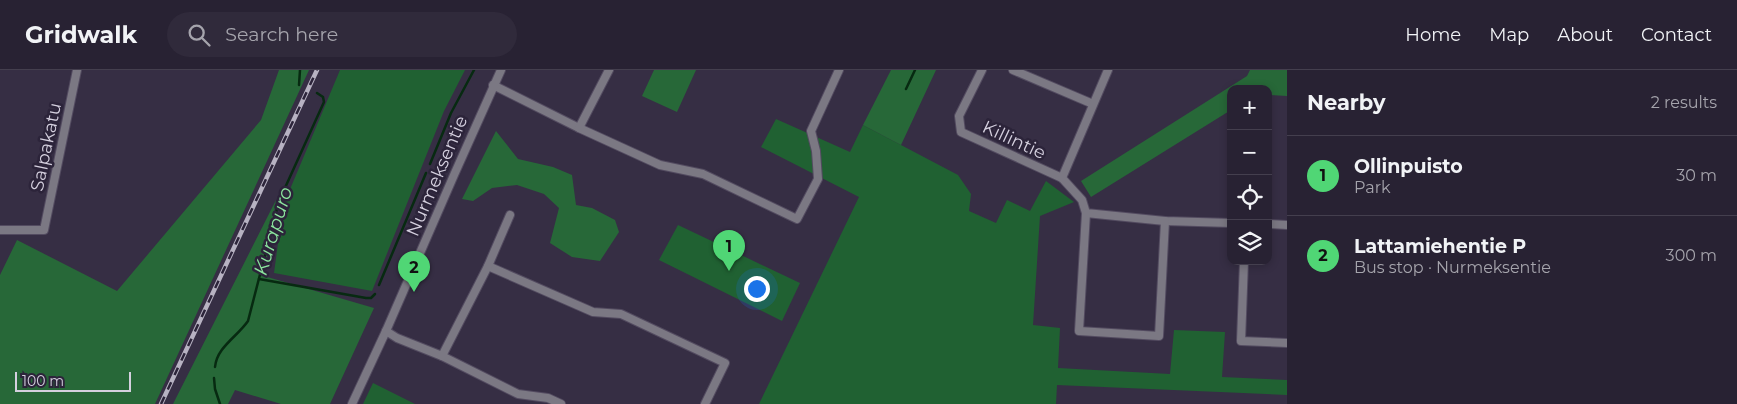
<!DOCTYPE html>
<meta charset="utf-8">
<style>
:root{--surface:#282233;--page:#302a3b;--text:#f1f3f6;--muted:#a5a4ac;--line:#443f4e;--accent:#50d675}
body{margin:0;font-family:Montserrat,sans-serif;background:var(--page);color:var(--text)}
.controls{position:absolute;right:15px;top:15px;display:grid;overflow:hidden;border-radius:10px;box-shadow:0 2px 8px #0003}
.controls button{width:45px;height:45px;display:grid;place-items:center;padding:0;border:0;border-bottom:1px solid var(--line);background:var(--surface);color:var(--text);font:25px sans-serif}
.scale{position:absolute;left:15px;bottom:12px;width:116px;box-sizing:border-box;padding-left:5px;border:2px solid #d5d0df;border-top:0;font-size:14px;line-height:18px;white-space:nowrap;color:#d5d0df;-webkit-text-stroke:4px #2c243a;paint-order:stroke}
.you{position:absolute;left:756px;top:218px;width:18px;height:18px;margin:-12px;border:4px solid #fff;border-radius:50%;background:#1a73e8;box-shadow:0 0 0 8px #1a73e833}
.badge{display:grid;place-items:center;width:32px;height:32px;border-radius:50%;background:var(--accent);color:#111;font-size:16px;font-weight:700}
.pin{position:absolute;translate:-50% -41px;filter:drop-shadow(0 1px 2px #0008)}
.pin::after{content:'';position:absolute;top:26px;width:18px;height:15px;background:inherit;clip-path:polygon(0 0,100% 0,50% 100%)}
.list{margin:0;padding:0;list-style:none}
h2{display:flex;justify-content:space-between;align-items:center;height:65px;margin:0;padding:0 20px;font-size:21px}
h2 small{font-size:16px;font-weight:400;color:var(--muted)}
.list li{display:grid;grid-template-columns:32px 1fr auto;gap:15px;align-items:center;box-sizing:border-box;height:80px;padding:0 20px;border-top:1px solid var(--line)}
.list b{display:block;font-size:19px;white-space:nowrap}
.list p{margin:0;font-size:16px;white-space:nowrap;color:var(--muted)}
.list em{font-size:16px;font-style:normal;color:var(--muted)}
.icon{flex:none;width:28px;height:28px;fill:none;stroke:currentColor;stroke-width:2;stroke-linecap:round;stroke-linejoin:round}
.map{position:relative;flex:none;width:1287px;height:334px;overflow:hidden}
header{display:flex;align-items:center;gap:30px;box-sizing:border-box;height:70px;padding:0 25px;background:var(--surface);border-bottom:1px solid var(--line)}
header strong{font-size:24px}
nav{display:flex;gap:28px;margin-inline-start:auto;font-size:18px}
.search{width:350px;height:45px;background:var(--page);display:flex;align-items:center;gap:12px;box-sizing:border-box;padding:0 18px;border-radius:28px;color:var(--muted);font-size:19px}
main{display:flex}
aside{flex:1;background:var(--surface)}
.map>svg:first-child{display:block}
</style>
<header>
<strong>Gridwalk</strong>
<div class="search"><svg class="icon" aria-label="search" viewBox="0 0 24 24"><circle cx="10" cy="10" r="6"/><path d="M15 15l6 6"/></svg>Search here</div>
<nav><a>Home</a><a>Map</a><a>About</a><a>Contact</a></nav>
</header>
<main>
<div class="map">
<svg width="1287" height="334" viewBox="0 0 1287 334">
<rect width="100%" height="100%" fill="#362e44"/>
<!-- green -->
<g fill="#206132">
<polygon points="340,0 465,0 444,41 372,221 274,203 283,136"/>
<polygon points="776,49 850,82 863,55 958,105 971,124 969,141 996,153 1007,130 1030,141 1046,111 1074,132 1040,146 1033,255 1060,258 1058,298 1170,304 1174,260 1225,262 1222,307 1287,310 1287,325 1057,315 1056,334 759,334 859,127 761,77"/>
<polygon points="678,155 800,213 782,251 659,190"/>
<polygon points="373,313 415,334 363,334"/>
</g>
<!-- forest -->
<g fill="#276838">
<polygon points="279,0 309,0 155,334 0,334 0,205 17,170 117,221 261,50"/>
<polygon points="654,0 696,0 677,42 642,26"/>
<polygon points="891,0 936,0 901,75 863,55"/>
<polygon points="1250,0 1287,0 1287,26 1268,25 1268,19 1231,19 1231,40 1091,127 1081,111 1247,6"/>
<polygon points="496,61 518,89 553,97 572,105 576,135 592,138 615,150 619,162 600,191 572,187 550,173 559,138 544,124 517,115 492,118 473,131 462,129"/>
<polygon points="276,130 264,206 374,238 330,334 281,334 235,320 228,334 173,334"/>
</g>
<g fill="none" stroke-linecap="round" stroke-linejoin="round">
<!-- stream -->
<g stroke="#072a11" stroke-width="2.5">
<polyline points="299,15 300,0"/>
<polyline points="906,19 915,0"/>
<polyline points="430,94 451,43 474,0"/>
<polyline points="259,209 366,228 371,228 375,224"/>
<polyline points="379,215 426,103"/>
<path d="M 215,297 C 217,277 237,267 248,251 L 279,131 L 324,32 L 323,27 L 317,23"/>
<polyline points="214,308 215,319 220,334"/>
</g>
<defs>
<g id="minor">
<polyline points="982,0 959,46 961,62 1062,108"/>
<polyline points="1013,0 1093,34"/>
<polyline points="1108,0 1062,108 1082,130 1086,143 1165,151 1231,153"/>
<polyline points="493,15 579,58 660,95 703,104 797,149 818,109 816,81 811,61 839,0"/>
<polyline points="579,58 609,0"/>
<polyline points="1086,143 1079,261 1159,266 1165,151"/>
<polyline points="1268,154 1287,155"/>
<polyline points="0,160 44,160 77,0"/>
<polyline points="1244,191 1241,271 1287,273"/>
<polyline points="488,196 593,242 621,244 725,293 705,334"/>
<polyline points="386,261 397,268 442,286 518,324 548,328 561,334"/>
<polyline points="442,286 488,196 510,145"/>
<polyline points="352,334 386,261 454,105 501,0"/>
</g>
</defs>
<!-- minor casing -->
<use href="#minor" stroke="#534b60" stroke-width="10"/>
<!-- minor -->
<use href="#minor" stroke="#7b7883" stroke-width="8"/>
<defs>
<polyline id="rail" points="161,334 317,0"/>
</defs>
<!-- rail casing -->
<use href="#rail" stroke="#b7b2c2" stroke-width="4.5"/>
<!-- rail -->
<use href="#rail" stroke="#2c243a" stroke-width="2.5" stroke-dasharray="8" stroke-linecap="butt"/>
</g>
<g text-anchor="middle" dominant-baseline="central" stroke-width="5" stroke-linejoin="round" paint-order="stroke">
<!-- street labels -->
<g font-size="18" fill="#d5d0df" stroke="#2c243a">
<text transform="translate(1014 70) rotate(25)">Killintie</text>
<text transform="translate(46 77) rotate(-78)">Salpakatu</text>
<text transform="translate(437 106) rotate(-67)">Nurmeksentie</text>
</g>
<!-- water labels -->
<g font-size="19" font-style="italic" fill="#8ce59e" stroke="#2c243a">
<text transform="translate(273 161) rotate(-73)">Kurapuro</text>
</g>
</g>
</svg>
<div class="controls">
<button>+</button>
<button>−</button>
<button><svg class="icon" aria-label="locate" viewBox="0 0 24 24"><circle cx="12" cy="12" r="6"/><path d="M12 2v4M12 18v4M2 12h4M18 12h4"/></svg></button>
<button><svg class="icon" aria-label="layers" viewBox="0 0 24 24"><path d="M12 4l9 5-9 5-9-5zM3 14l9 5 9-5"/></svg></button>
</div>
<div class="scale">100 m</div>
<div class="you"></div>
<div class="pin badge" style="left:729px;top:201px">1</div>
<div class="pin badge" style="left:414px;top:222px">2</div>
</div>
<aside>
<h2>Nearby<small>2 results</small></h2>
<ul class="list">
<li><span class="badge">1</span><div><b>Ollinpuisto</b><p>Park</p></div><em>30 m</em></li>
<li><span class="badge">2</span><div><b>Lattamiehentie P</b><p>Bus stop · Nurmeksentie</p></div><em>300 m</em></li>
</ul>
</aside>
</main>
